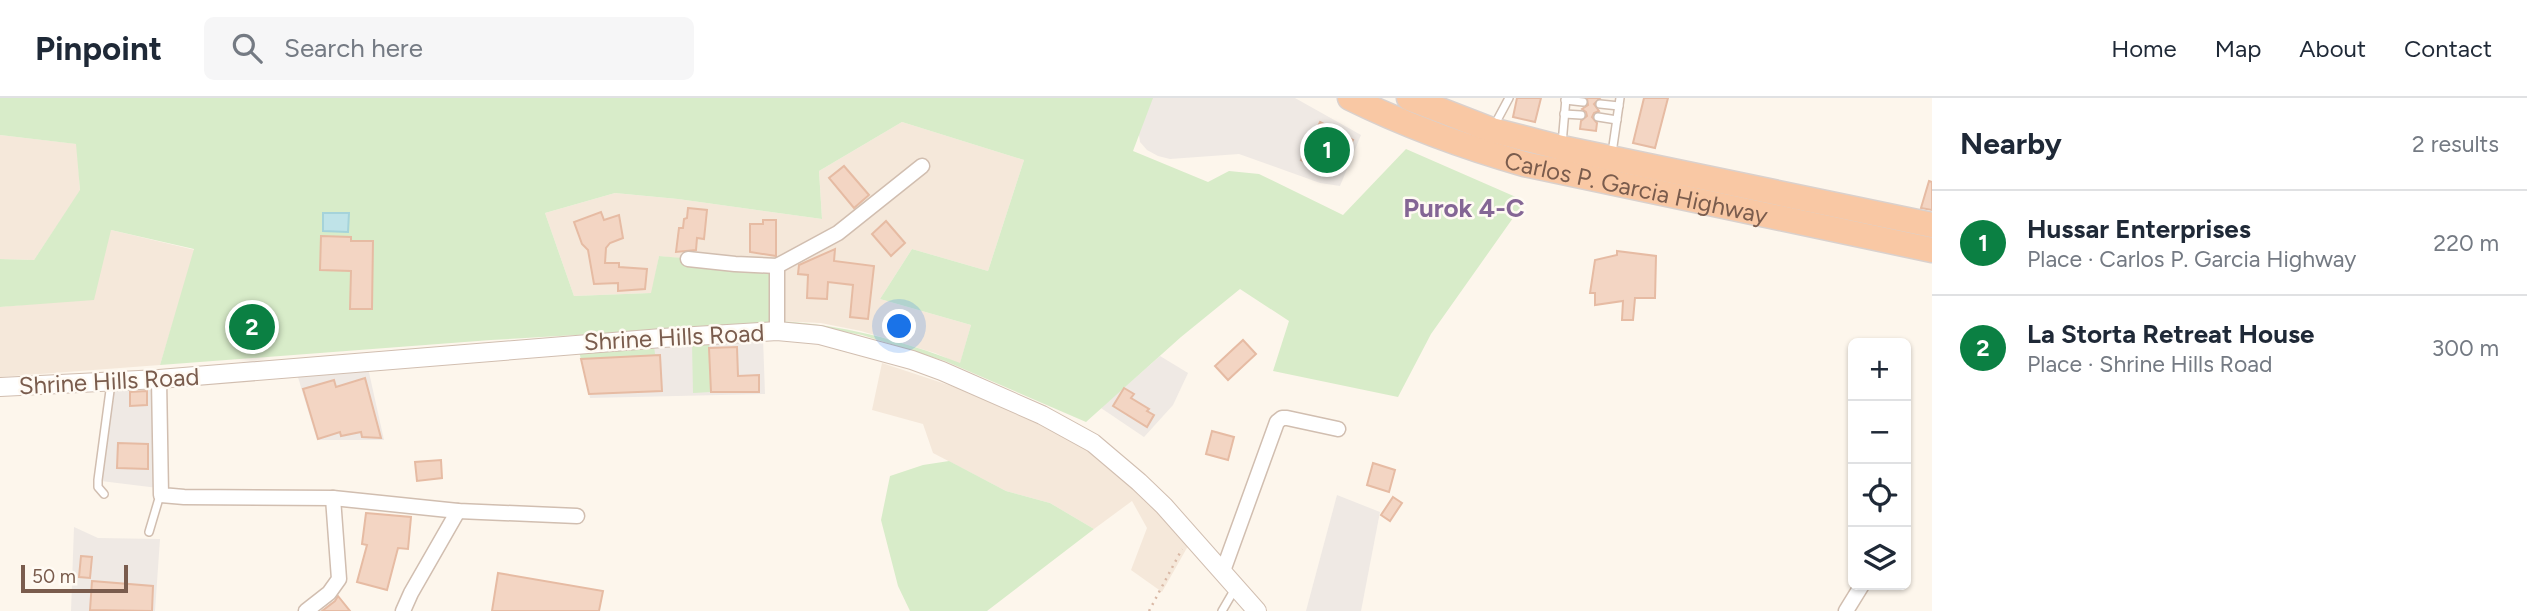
<!DOCTYPE html>
<meta charset="utf-8">
<style>
:root{--surface:#fff;--page:#f6f6f7;--text:#1f2937;--muted:#747a83;--line:#e0e1e3;--accent:#0b8043}
body{margin:0;font-family:Figtree,sans-serif;background:var(--page);color:var(--text)}
.controls{position:absolute;right:21px;bottom:21px;display:grid;overflow:hidden;border-radius:10px;box-shadow:0 2px 5px #0004}
.controls button{width:63px;height:63px;display:grid;place-items:center;padding:0;border:0;border-bottom:2px solid var(--line);background:var(--surface);color:var(--text);font:35px sans-serif}
.scale{position:absolute;left:21px;bottom:18px;width:107px;box-sizing:border-box;padding-left:7px;border:4px solid #7a5c4d;border-top:0;font-size:19px;line-height:24px;white-space:nowrap;color:#7a5c4d;-webkit-text-stroke:5px #fffaf3;paint-order:stroke}
.you{position:absolute;left:900px;top:229px;width:24px;height:24px;margin:-18px;border:5px solid #fff;border-radius:50%;background:#1a73e8;box-shadow:0 0 0 10px #1a73e833}
.badge{display:grid;place-items:center;width:46px;height:46px;border-radius:50%;background:var(--accent);color:#fff;font-size:23px;font-weight:700}
.pin{position:absolute;translate:-50% -50%;border:4px solid #fff;box-shadow:0 2px 7px #0006}
.list{margin:0;padding:0;list-style:none}
h2{display:flex;justify-content:space-between;align-items:center;height:91px;margin:0;padding:0 28px;font-size:30px}
h2 small{font-size:23px;font-weight:400;color:var(--muted)}
.list li{display:grid;grid-template-columns:46px 1fr auto;gap:21px;align-items:center;box-sizing:border-box;height:105px;padding:0 28px;border-top:2px solid var(--line)}
.list b{display:block;font-size:26px;white-space:nowrap}
.list p{margin:0;font-size:23px;white-space:nowrap;color:var(--muted)}
.list em{font-size:23px;font-style:normal;color:var(--muted)}
.icon{flex:none;width:38px;height:38px;fill:none;stroke:currentColor;stroke-width:2;stroke-linecap:round;stroke-linejoin:round}
.map{position:relative;flex:none;width:1932px;height:513px;overflow:hidden}
header{display:flex;align-items:center;gap:42px;box-sizing:border-box;height:98px;padding:0 35px;background:var(--surface);border-bottom:2px solid var(--line)}
header strong{font-size:33px}
nav{display:flex;gap:38px;margin-inline-start:auto;font-size:24px}
.search{width:490px;height:63px;background:var(--page);display:flex;align-items:center;gap:18px;box-sizing:border-box;padding:0 24px;border-radius:10px;color:var(--muted);font-size:26px}
main{display:flex}
aside{flex:1;background:var(--surface)}
.map>svg:first-child{display:block}
</style>
<header>
<strong>Pinpoint</strong>
<div class="search"><svg class="icon" aria-label="search" viewBox="0 0 24 24"><circle cx="10" cy="10" r="6"/><path d="M15 15l6 6"/></svg>Search here</div>
<nav><a>Home</a><a>Map</a><a>About</a><a>Contact</a></nav>
</header>
<main>
<div class="map">
<svg width="1932" height="513" viewBox="0 0 1932 513">
<rect width="100%" height="100%" fill="#fdf6ec"/>
<!-- residential -->
<g fill="#f5e8da">
<polygon points="902,24 1024,62 988,173 912,151 880,201 971,227 960,266 935,255 861,233 821,225 777,223 754,168 659,158 652,195 574,198 545,115 615,95 678,101 822,121 819,73"/>
<polygon points="0,37 77,46 80,93 34,162 0,161"/>
<polygon points="111,132 195,152 160,267 0,279 0,209 43,205"/>
<polygon points="882,265 982,298 1072,341 1111,368 1170,425 1188,448 1162,494 1131,472 1147,430 1132,403 1094,431 1050,405 1006,393 933,355 923,326 872,312"/>
</g>
<!-- industrial -->
<g fill="#efe9e4">
<polygon points="1151,0 1295,0 1361,37 1340,88 1320,85 1239,56 1170,61 1158,58 1147,52 1140,44 1138,30"/>
<polygon points="763,240 765,296 590,300 579,253"/>
<polygon points="1160,258 1188,275 1173,307 1144,339 1101,310"/>
<polygon points="368,270 384,342 317,342 297,276"/>
<polygon points="157,284 158,390 101,383 113,286"/>
<polygon points="1337,397 1380,414 1361,513 1306,513"/>
<polygon points="74,429 98,440 160,441 155,513 71,513"/>
</g>
<!-- green -->
<g fill="#d8ecc9" fill-rule="evenodd">
<path d="M 0,0 L 1153,0 L 1133,53 L 1208,84 L 1229,73 L 1259,76 L 1343,117 L 1406,51 L 1525,103 L 1431,236 L 1398,299 L 1273,273 L 1289,223 L 1240,191 L 1181,239 L 1086,324 L 945,263 L 862,237 L 812,228 L 766,226 L 491,242 L 160,267 L 194,151 L 111,132 L 94,202 L 0,209 L 0,161 L 34,162 L 80,92 L 76,46 L 0,37 ZM 902,24 L 1024,62 L 988,173 L 912,151 L 880,201 L 971,227 L 960,265 C 901,242 840,226 777,223 L 777,168 L 659,158 L 651,195 L 574,198 L 545,115 L 615,95 L 678,101 L 822,121 L 819,73 Z"/>
<polygon points="709,244 711,294 693,295 692,245"/>
<polygon points="654,248 655,256 660,257 581,261 579,253"/>
<polygon points="949,363 1006,393 1050,405 1094,431 987,513 910,513 898,488 881,422 890,378 923,367"/>
</g>
<!-- water -->
<polygon fill="#bfe3e8" stroke="#a5d3da" stroke-width="2" points="323,115 349,115 348,134 323,133"/>
<!-- building -->
<g fill="#f3d5c3" stroke="#e6bba3" stroke-width="2">
<polygon points="1517,0 1541,0 1535,24 1513,19"/>
<polygon points="1587,0 1600,0 1594,6 1599,13 1594,15 1592,19 1597,25 1596,33 1580,31 1581,23 1587,18 1586,14 1582,11 1588,7"/>
<polygon points="1644,0 1668,0 1655,50 1633,45"/>
<polygon points="1320,24 1353,42 1336,74 1330,71 1328,76 1301,62"/>
<polygon points="844,68 869,97 854,110 829,80"/>
<polygon points="1929,83 1932,84 1932,112 1921,110"/>
<polygon points="688,110 707,112 704,141 697,140 696,152 676,154 679,130 683,130 684,121 687,120"/>
<polygon points="601,114 604,122 619,117 623,140 610,145 606,150 605,165 619,165 619,169 647,171 645,191 618,193 618,185 594,186 588,152 582,146 574,124"/>
<polygon points="763,122 776,122 776,158 750,154 750,126 763,126"/>
<polygon points="886,123 905,145 891,158 872,136"/>
<polygon points="321,138 351,139 351,143 373,143 372,211 350,211 351,173 320,172"/>
<polygon points="835,151 834,163 874,168 868,221 850,219 853,187 828,184 827,201 807,200 808,177 798,176 799,167"/>
<polygon points="1617,153 1656,158 1655,200 1635,200 1633,222 1622,222 1623,203 1595,207 1595,195 1590,195 1595,162 1617,157"/>
<rect x="237" y="220" width="30" height="18"/>
<polygon points="1243,242 1256,256 1228,282 1215,268"/>
<polygon points="737,249 738,278 759,277 759,294 711,294 709,250"/>
<polygon points="660,257 662,293 589,296 581,261"/>
<polygon points="365,280 381,340 362,339 361,334 341,338 340,334 318,341 303,291 334,282 336,289"/>
<polygon points="1124,290 1134,296 1131,300 1149,311 1147,313 1154,317 1147,329 1113,308"/>
<polygon points="147,293 147,307 130,308 130,294"/>
<polygon points="1212,333 1234,339 1228,362 1206,356"/>
<polygon points="118,345 148,346 148,371 117,370"/>
<polygon points="441,362 442,380 417,383 415,364"/>
<polygon points="1373,365 1395,372 1389,394 1367,387"/>
<polygon points="1393,399 1402,405 1390,423 1381,417"/>
<polygon points="366,415 411,419 408,451 398,450 387,492 357,484 367,447 362,446"/>
<polygon points="81,458 92,459 90,480 79,479"/>
<polygon points="498,475 603,493 599,513 492,513"/>
<polygon points="92,483 153,488 152,513 90,512"/>
<polygon points="338,498 350,513 322,513 335,503"/>
</g>
<g fill="none" stroke-linecap="round" stroke-linejoin="round">
<defs>
<g id="service">
<polyline points="1565,2 1583,4"/>
<polyline points="1600,6 1619,8"/>
<polyline points="1564,16 1581,17"/>
<polyline points="1598,19 1617,22"/>
<polyline points="1494,28 1509,0"/>
<polyline points="1562,46 1566,0"/>
<polyline points="1612,55 1620,0"/>
<polyline points="104,396 98,389 98,382 111,285"/>
<polyline points="149,434 160,397"/>
<polyline points="1222,513 1236,489"/>
</g>
<g id="minor">
<polyline points="688,161 735,166 777,168 838,135 922,68"/>
<polyline points="777,233 777,168"/>
<polyline points="159,281 161,397 184,399 333,400 458,413 577,418"/>
<polyline points="1223,473 1277,324 1282,320 1287,320 1338,331"/>
<polyline points="306,513 329,495 339,481 333,400"/>
<polyline points="403,513 411,495 458,413"/>
<polyline points="1846,513 1862,487"/>
</g>
<polyline id="tertiary" points="0,289 159,281 662,240 777,233 820,237 912,262 942,273 1042,317 1093,345 1139,384 1164,408 1257,513"/>
<g id="trunk">
<path id="s1" d="M 1350,0 C 1407,28 1464,49 1524,66 L 1932,152"/>
<polyline points="1409,0 1492,32 1562,50 1932,127"/>
</g>
</defs>
<!-- service casing -->
<use href="#service" stroke="#d1beb0" stroke-width="10"/>
<!-- minor casing -->
<use href="#minor" stroke="#d1beb0" stroke-width="17"/>
<!-- tertiary casing -->
<use href="#tertiary" stroke="#d1beb0" stroke-width="20"/>
<!-- trunk casing -->
<use href="#trunk" stroke="#dad1cd" stroke-width="27"/>
<!-- path -->
<polyline stroke="#d9b8a5" stroke-width="2.5" stroke-dasharray="2 5" stroke-linecap="butt" points="1149,513 1182,451"/>
<!-- service -->
<use href="#service" stroke="#fff" stroke-width="7"/>
<!-- minor -->
<use href="#minor" stroke="#fff" stroke-width="14"/>
<!-- tertiary -->
<use href="#tertiary" stroke="#fff" stroke-width="18"/>
<!-- trunk -->
<use href="#trunk" stroke="#f9c8a4" stroke-width="24"/>
</g>
<g text-anchor="middle" dominant-baseline="central" stroke-width="5" stroke-linejoin="round" paint-order="stroke">
<!-- street labels -->
<g font-size="24" fill="#7a5c4d" stroke="#fffaf3">
<text stroke="none"><textPath href="#s1" startOffset="301">Carlos P. Garcia Highway</textPath></text>
<text transform="translate(674 239) rotate(-3)">Shrine Hills Road</text>
<text transform="translate(109 283) rotate(-3)">Shrine Hills Road</text>
</g>
<!-- neighbourhood labels -->
<g font-size="26" font-weight="bold" fill="#846695" stroke="#fffaf3">
<text x="1464" y="110">Purok 4-C</text>
</g>
</g>
</svg>
<div class="controls">
<button>+</button>
<button>−</button>
<button><svg class="icon" aria-label="locate" viewBox="0 0 24 24"><circle cx="12" cy="12" r="6"/><path d="M12 2v4M12 18v4M2 12h4M18 12h4"/></svg></button>
<button><svg class="icon" aria-label="layers" viewBox="0 0 24 24"><path d="M12 4l9 5-9 5-9-5zM3 14l9 5 9-5"/></svg></button>
</div>
<div class="scale">50 m</div>
<div class="you"></div>
<div class="pin badge" style="left:1327px;top:52px">1</div>
<div class="pin badge" style="left:252px;top:229px">2</div>
</div>
<aside>
<h2>Nearby<small>2 results</small></h2>
<ul class="list">
<li><span class="badge">1</span><div><b>Hussar Enterprises</b><p>Place · Carlos P. Garcia Highway</p></div><em>220 m</em></li>
<li><span class="badge">2</span><div><b>La Storta Retreat House</b><p>Place · Shrine Hills Road</p></div><em>300 m</em></li>
</ul>
</aside>
</main>
